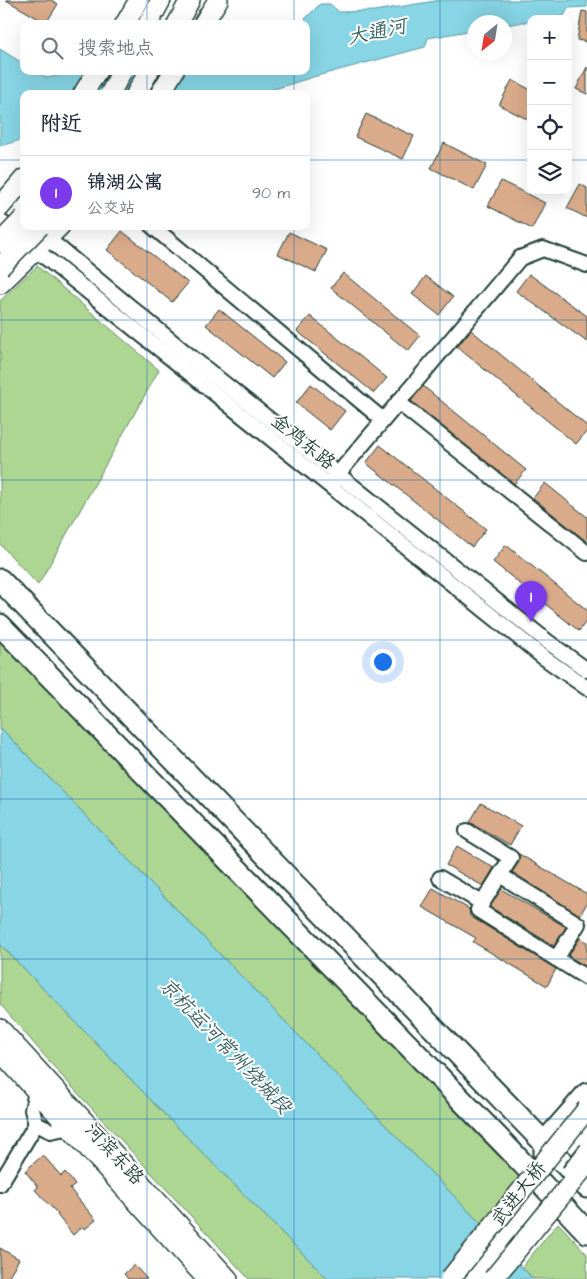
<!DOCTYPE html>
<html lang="zh">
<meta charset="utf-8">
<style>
:root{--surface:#fff;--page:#f2f2f3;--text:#1f2937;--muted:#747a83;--line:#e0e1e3;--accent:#7c3aed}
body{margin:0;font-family:"Architects Daughter","LXGW WenKai TC",sans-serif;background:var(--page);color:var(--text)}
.controls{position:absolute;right:15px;top:15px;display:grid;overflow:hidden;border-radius:10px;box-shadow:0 5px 20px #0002}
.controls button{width:45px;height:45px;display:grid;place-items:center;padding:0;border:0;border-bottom:1px solid var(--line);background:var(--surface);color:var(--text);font:25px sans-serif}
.compass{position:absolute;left:467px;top:15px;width:45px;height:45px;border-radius:50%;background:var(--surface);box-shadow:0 5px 20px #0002;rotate:210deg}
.you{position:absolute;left:382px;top:661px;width:18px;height:18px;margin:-12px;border:4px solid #fff;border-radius:50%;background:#1a73e8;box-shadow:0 0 0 8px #1a73e833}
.badge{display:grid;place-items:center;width:32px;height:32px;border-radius:50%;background:var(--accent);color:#fff;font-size:16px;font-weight:700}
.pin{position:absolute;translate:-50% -41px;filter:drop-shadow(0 1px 2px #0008)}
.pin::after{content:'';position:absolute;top:26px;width:18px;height:15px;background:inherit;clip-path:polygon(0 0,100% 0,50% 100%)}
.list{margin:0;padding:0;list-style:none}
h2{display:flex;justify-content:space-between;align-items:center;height:65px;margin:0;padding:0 20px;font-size:21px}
h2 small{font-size:16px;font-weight:400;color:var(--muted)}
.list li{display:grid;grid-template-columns:32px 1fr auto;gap:15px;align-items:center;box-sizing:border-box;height:75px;padding:0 20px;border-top:1px solid var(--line)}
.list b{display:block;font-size:19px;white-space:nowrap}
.list p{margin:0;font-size:16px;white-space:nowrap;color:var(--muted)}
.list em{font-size:16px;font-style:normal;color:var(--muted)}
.icon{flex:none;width:28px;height:28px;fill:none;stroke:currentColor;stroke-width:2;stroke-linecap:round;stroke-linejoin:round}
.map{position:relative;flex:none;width:587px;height:1279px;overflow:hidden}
.search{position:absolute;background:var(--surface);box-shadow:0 5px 20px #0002;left:20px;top:20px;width:290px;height:55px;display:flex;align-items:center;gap:12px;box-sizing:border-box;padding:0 18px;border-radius:10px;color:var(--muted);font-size:19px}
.panel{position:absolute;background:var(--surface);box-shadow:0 5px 20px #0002;left:20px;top:90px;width:290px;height:140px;border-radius:10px}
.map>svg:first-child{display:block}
</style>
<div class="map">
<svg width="587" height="1279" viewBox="0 0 587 1279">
<rect width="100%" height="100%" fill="#fff"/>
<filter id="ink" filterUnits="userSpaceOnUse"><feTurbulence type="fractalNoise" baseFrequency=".02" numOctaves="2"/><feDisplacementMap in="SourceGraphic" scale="10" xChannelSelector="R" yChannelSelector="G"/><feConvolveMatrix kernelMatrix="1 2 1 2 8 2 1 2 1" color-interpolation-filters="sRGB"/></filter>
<g filter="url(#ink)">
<!-- green -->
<g fill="#aed693" stroke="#668a64">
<polygon points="37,266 159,370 38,585 0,544 0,301"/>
<polygon points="0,640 519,1177 482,1225 0,727"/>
<polygon points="0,944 174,1124 328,1279 249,1279 61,1075 0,1004"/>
<polygon points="558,1223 587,1254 587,1279 533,1279 522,1267"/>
</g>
<!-- water -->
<g fill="#87d5e5" stroke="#5d989e">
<polygon points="441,0 587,0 587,7 568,8 564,16 544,19 531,19 531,21 505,25 504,22 474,22 474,30 428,38 425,47 313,77 258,94 24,94 24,139 0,146 0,49 24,64 24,71 36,71 47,78 82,71 306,71 306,24 300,24 320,4 330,4 339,12 374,11"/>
<polygon points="0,727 482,1225 533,1279 328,1279 174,1124 0,944"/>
</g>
<!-- pier -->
<polygon fill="#fff" points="486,1226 519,1261 505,1279 444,1279"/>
<!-- building -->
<g fill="#daab8b" stroke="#1f3d34">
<polygon points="6,0 51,0 58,4 46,23"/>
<polygon points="582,11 587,12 587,42 577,40"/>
<polygon points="587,67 587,94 576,89"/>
<polygon points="512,80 531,90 531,121 499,105"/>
<polygon points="366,114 414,136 403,159 355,137"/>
<polygon points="444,143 487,165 474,190 431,168"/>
<polygon points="501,181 545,203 532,229 488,206"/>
<polygon points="580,184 587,188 587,218 567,208"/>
<polygon points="122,231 188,283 172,302 107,250"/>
<polygon points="289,232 327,250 316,272 278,254"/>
<polygon points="343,273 420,336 408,351 331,288"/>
<polygon points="529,274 587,316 587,342 516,291"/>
<polygon points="426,276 453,297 439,315 412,294"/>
<polygon points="219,309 285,362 272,378 206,325"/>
<polygon points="310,316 387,378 374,393 297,331"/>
<polygon points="471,330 587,426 587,431 576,444 457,347"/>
<polygon points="311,384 345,411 330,430 296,403"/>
<polygon points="423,386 526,470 514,484 411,401"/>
<polygon points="380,445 486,529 472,547 366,463"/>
<polygon points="545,483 587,517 587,542 533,498"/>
<polygon points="506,545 587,610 587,620 579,631 493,562"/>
<polygon points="481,803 521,826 510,845 470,822"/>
<polygon points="457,846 494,868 483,886 446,865"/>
<polygon points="519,854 587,894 587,903 580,915 512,872 519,862"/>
<polygon points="433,888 469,909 470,916 556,969 547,986 473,942 476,938 422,907"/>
<polygon points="501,889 566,927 554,946 490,907"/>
<polygon points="580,938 587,942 587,967 568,956"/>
<polygon points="43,1155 61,1176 65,1172 75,1185 70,1189 96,1220 85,1229 82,1227 73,1235 57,1215 58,1214 35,1190 38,1187 25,1171"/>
<polygon points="0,1248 19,1259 7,1279 0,1279"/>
<polygon points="134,1265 147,1279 128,1279 124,1274"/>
</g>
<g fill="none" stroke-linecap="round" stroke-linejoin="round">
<defs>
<g id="minor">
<polyline points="0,221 543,657 587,688"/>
<polyline points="152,226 383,420"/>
<polyline points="41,233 181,349 548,642 587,670"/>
<polyline points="398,402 587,553"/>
<polyline points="332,481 520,258 543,249 587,265"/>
<polyline points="467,831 511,858 500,875"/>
<polyline points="440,878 482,903"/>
<polyline points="556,959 578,924 500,875 478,910 587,978"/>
<polyline points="36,1091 32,1110 36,1124 51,1131 70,1127"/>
<polyline points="0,1184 36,1124"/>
</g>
<g id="major">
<polyline points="125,24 139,0"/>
<polyline points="148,24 161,0"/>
<polyline points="177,24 190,0"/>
<polyline points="203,24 218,0"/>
<polyline points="83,94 97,71"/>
<polyline points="136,94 149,71"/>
<polyline points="160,94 174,71"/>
<polyline points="0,207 24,179"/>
<polyline points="0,284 60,226"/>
<polyline points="0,1029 228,1279"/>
<polyline points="0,1051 207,1279"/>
</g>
<g id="highway">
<polyline points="0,580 587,1187"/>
<polyline points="0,625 509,1149 587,1232"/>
<polyline points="545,1155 545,1142 587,1094"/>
</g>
</defs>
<!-- minor casing -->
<use href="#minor" stroke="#1f3d34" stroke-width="18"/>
<!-- major casing -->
<use href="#major" stroke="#1f3d34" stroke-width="22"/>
<!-- highway casing -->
<use href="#highway" stroke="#1f3d34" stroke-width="25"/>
<!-- minor -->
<use href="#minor" stroke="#fff" stroke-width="14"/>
<!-- major -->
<use href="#major" stroke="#fff" stroke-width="19"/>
<!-- highway -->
<use href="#highway" stroke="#fff" stroke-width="21"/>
<defs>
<polyline id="minor-bridge" points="569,1172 587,1149"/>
<g id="major-bridge">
<polyline points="110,94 122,71"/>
<polyline points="0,243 24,218"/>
<polyline points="0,267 40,226"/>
<polyline points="450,1279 587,1109"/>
<polyline points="493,1279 587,1164"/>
</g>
</defs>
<!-- minor-bridge casing -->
<use href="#minor-bridge" stroke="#1f3d34" stroke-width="18" stroke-linecap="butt"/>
<!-- major-bridge casing -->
<use href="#major-bridge" stroke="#1f3d34" stroke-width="22" stroke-linecap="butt"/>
<!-- minor-bridge -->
<use href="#minor-bridge" stroke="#fff" stroke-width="14"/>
<!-- major-bridge -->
<use href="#major-bridge" stroke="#fff" stroke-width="19"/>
</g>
</g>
<!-- grid -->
<path fill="none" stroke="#1f6fb2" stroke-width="1" stroke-opacity="0.55" d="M 147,0 L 147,24M 294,0 L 294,24M 440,0 L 440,1279M 147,71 L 147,94M 294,71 L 294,94M 0,160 L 24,160M 306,160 L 531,160M 568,160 L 587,160M 147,226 L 147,1279M 294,226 L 294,1279M 0,320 L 587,320M 0,480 L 587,480M 0,640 L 587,640M 0,799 L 587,799M 0,959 L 587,959M 0,1119 L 587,1119"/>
<g text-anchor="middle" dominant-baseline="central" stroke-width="4" stroke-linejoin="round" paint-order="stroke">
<!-- street labels -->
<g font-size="19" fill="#1f3d34" stroke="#fff">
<text transform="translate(303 442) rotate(39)">金鸡东路</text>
<text transform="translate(114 1154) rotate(47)">河滨东路</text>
<text transform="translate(519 1194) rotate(-52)">武进大桥</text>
</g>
<!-- water labels -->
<g font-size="20" font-style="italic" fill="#396360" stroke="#fff">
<text transform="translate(377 32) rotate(-12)">大通河</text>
<text transform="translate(225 1046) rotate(46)">京杭运河常州绕城段</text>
</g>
</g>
</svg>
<div class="controls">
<button>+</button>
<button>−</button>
<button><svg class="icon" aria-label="locate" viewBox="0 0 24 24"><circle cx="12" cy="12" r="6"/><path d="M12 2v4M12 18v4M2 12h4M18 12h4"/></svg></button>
<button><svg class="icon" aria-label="layers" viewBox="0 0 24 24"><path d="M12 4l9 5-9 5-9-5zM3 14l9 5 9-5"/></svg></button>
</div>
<svg class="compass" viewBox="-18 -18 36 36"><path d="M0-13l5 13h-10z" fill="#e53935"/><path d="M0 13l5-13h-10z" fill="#747a83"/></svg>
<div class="you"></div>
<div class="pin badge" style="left:531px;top:622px">1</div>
<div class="search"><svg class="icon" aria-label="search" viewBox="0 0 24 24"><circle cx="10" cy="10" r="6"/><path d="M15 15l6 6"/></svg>搜索地点</div>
<section class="panel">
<h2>附近<small></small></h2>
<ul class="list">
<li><span class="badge">1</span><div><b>锦湖公寓</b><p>公交站</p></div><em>90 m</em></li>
</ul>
</section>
</div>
